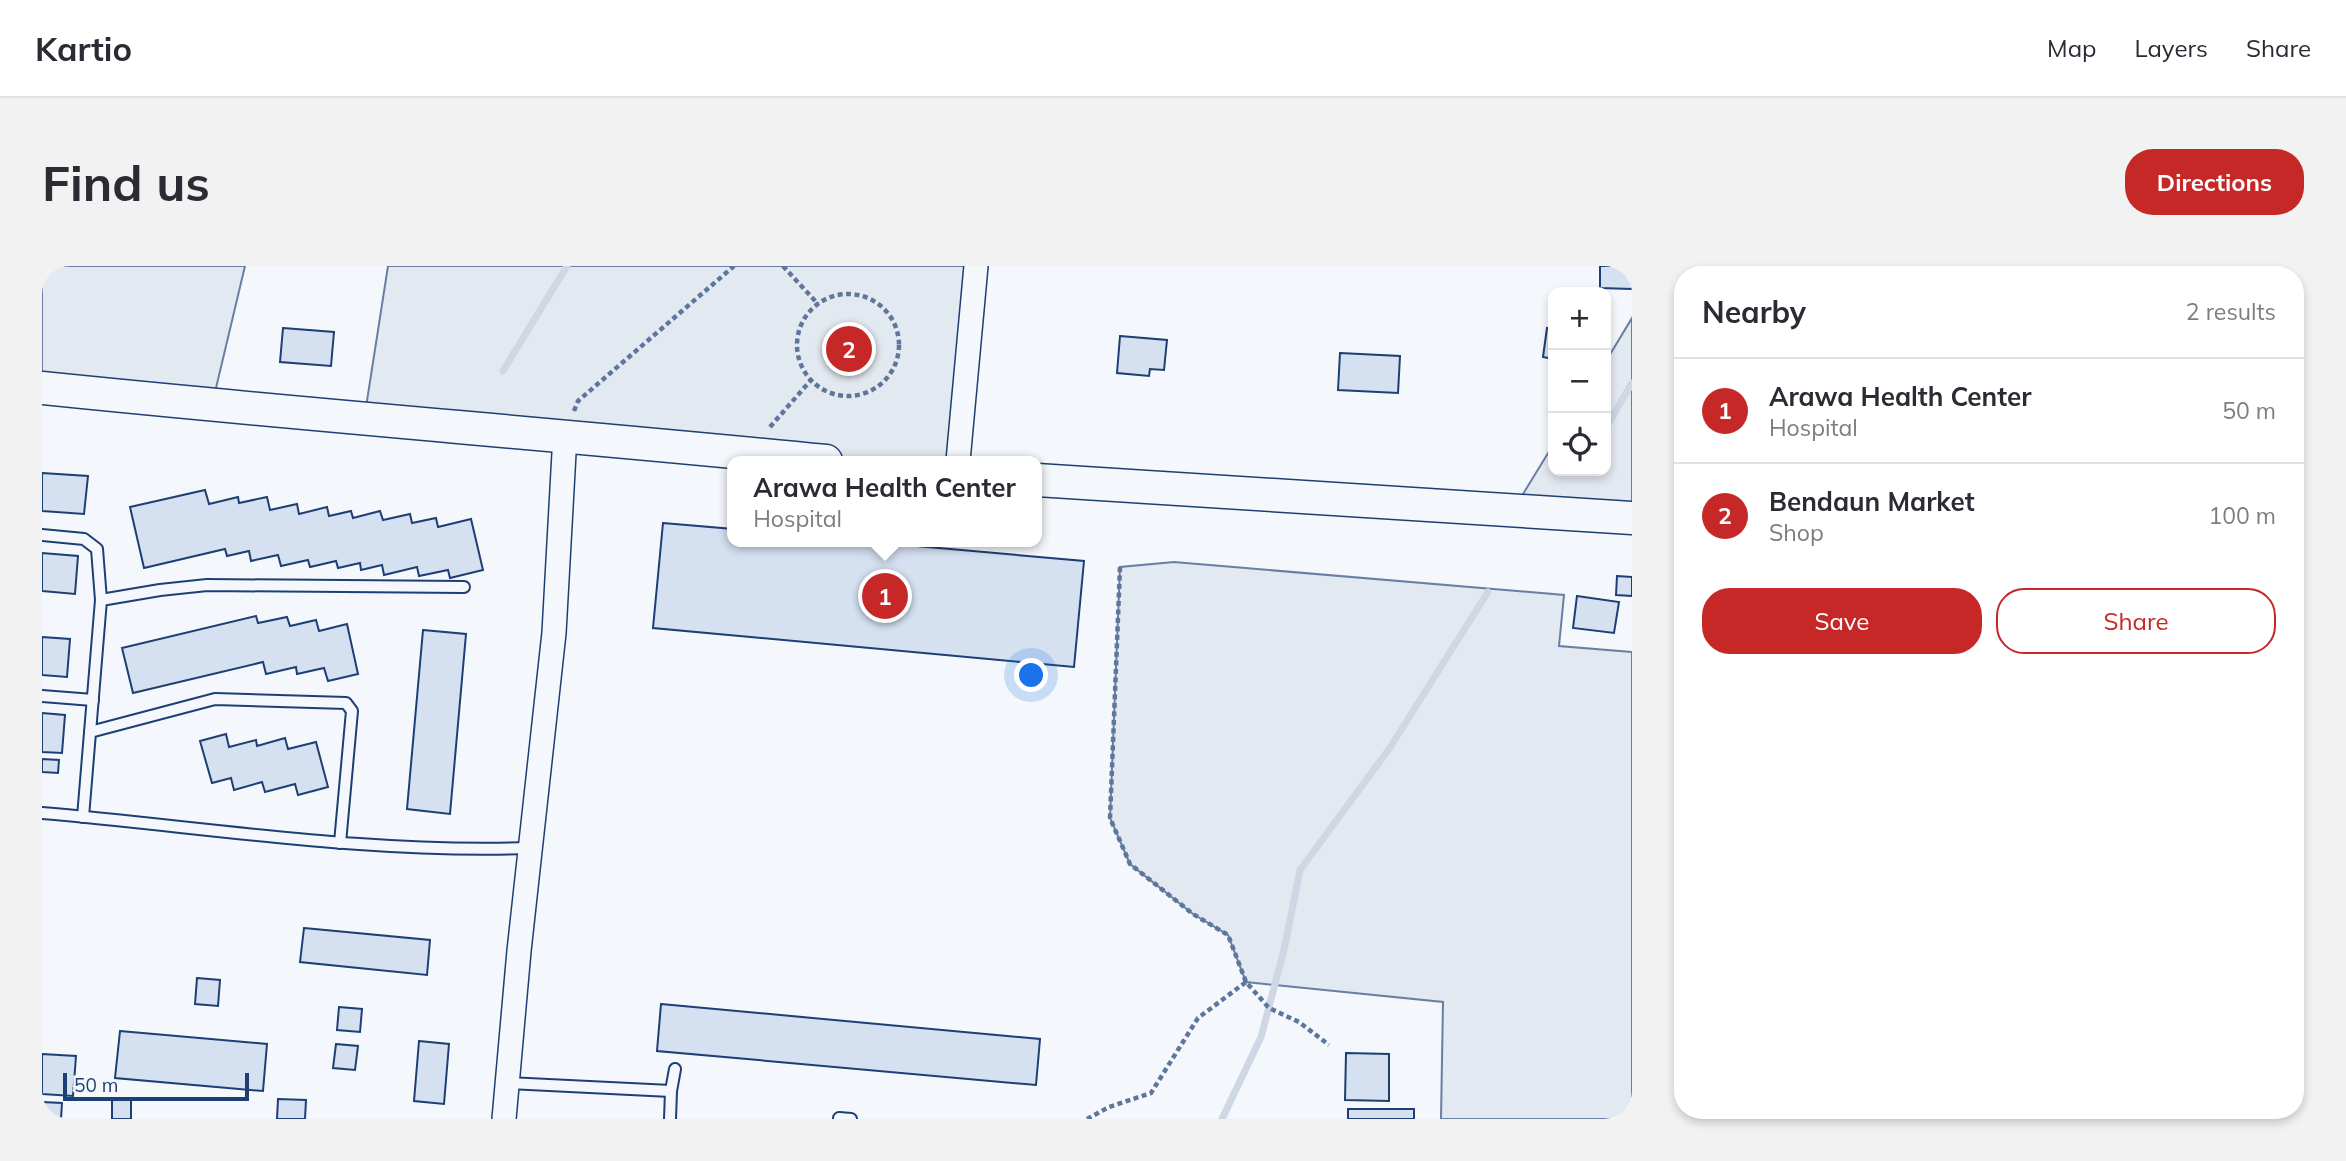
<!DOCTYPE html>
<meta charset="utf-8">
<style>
:root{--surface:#fff;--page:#f2f2f3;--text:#2b2b33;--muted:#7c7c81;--line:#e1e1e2;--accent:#c62828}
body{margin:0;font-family:Mulish,sans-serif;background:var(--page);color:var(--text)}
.controls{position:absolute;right:21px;top:21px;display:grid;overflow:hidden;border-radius:14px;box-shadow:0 4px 10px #0003}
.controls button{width:63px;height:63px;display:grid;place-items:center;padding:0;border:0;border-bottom:2px solid var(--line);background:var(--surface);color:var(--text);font:35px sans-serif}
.scale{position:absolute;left:21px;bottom:18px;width:186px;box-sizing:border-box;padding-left:7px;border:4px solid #1d3f73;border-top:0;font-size:19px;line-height:24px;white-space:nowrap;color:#1d3f73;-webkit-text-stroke:5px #f4f7fb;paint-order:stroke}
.you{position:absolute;left:990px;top:410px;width:24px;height:24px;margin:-18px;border:5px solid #fff;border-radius:50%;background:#1a73e8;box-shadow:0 0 0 10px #1a73e833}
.badge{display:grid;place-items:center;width:46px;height:46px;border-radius:50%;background:var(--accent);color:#fff;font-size:23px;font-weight:700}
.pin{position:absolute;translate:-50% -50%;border:4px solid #fff;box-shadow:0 2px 7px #0006}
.popup{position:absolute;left:685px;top:190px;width:315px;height:91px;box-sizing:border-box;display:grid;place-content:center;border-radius:14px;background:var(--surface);filter:drop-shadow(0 2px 5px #0005);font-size:23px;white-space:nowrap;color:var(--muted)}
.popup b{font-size:26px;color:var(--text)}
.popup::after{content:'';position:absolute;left:50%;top:100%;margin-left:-14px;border:14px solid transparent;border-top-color:var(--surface)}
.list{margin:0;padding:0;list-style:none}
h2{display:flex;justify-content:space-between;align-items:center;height:91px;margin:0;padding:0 28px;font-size:30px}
h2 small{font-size:23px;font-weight:400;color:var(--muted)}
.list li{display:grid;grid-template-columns:46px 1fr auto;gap:21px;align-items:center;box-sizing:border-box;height:105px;padding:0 28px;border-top:2px solid var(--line)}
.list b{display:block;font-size:26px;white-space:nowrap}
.list p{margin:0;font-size:23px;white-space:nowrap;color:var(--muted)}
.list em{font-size:23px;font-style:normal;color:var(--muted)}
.actions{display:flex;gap:14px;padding:21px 28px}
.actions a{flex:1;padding:16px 0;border:2px solid var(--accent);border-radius:28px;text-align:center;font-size:24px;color:var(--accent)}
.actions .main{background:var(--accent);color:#fff}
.icon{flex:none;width:38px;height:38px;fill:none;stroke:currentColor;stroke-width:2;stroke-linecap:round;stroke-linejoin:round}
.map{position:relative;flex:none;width:1590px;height:853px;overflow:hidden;border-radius:28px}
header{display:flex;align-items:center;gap:42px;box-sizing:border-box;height:98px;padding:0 35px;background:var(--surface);border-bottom:2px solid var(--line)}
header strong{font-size:33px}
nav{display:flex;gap:38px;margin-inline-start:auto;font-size:24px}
.intro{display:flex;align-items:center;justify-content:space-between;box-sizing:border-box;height:168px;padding:0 42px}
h1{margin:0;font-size:49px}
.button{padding:18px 32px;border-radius:28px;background:var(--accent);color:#fff;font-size:24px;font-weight:700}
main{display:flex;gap:42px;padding:0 42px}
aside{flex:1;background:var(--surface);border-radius:28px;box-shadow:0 4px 10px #0003}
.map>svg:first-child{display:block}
</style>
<header>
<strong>Kartio</strong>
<nav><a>Map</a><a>Layers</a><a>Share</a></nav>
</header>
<div class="intro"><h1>Find us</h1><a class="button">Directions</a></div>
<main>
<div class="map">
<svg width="1590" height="853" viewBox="0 0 1590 853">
<rect width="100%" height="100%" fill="#f4f7fb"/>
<!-- green -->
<g fill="#e3e9f0" stroke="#687fa3" stroke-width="2">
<polygon points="0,0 203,0 170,139 0,122"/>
<polygon points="346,0 934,0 916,195 784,195 322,154"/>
<polygon points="1590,52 1590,252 1470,246 1511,179 1511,205 1564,205 1564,95"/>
<polygon points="1132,296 1522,329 1517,380 1590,386 1590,853 1399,853 1401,736 1204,716 1186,669 1151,648 1088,598 1068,552 1078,301"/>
</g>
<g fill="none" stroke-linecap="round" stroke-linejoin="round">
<!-- stream -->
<g stroke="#cfd7e4" stroke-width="7">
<polyline points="461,105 525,0"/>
<polyline points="1565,160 1590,117"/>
<polyline points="1180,853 1219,771 1242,684 1258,604 1347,483 1446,326"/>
</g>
</g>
<!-- building -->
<g fill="#d5e0f0" stroke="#1d3f73" stroke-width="2">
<polygon points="1558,0 1590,0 1590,23 1558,22"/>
<polygon points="241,62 292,66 289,100 238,96"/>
<polygon points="1505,62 1511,63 1511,93 1501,91"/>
<polygon points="1078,70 1125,74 1122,104 1108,103 1107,110 1075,107"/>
<polygon points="1298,87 1358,90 1356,127 1296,124"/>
<polygon points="0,207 46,210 42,248 0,245"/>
<polygon points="163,224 167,238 196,231 197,237 225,231 228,244 255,238 257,248 285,241 287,250 309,245 311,252 338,245 341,254 368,248 370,257 394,252 396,261 429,253 441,304 408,312 406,304 377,310 375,301 342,309 340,299 319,304 318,297 296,302 294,295 268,301 266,294 239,300 236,289 209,295 207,285 185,290 183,283 102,302 88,241"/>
<polygon points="621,257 691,263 691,276 829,276 1042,295 1032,401 611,362"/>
<polygon points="0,287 36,290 33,328 0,325"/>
<polygon points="1575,310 1590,311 1590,330 1574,329"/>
<polygon points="1535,330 1577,336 1572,367 1531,362"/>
<polygon points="214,350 216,357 245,351 248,360 274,354 277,365 305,358 316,408 286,415 282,402 255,408 254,401 224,408 221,396 91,427 80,382"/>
<polygon points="381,364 424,368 408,548 365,543"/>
<polygon points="0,371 28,373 25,411 0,409"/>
<polygon points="0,447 23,449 20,487 0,486"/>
<polygon points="184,468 187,481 214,474 215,480 243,472 246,483 274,476 286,521 256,529 253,518 223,526 220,516 192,524 189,512 170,517 158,475"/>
<polygon points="0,493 17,494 16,507 0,506"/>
<polygon points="262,662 388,674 385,709 258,696"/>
<polygon points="155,712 178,714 176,740 153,738"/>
<polygon points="619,738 998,773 994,819 615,785"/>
<polygon points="297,741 320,743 318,766 295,764"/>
<polygon points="78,765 225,778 221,825 73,812"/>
<polygon points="377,775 407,778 402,838 372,835"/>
<polygon points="294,778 316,780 313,804 291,802"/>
<polygon points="1304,787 1347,788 1347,835 1303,834"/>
<polygon points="0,788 34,790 31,830 0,828"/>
<rect x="70" y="833" width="19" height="20"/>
<polygon points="236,833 264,834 263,853 235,853"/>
<polygon points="0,836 20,837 19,853 0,853"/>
<rect x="1306" y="843" width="66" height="10"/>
</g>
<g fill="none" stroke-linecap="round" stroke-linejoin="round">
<defs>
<g id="lane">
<polyline points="0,269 42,273 55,283 59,334 41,551"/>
<polyline points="59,334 118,324 165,319 422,321"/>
<polyline points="0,430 51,434"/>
<polyline points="48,466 173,433 304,437 310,445 298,577"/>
<path d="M 0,547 C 163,561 325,588 489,582"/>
<polyline points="465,817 629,825"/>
<polyline points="797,852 809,853"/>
<polyline points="628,853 629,825 633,803"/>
</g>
<g id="street">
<polyline points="916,195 934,0"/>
<polyline points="462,853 477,685 512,367 523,169"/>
</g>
<g id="secondary">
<path d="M 0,122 C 261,149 523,169 784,195"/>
<polyline points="995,214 1590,252"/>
</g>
</defs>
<!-- lane casing -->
<use href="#lane" stroke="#1d3f73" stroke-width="14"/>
<!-- street casing -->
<use href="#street" stroke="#1d3f73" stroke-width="26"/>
<!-- secondary casing -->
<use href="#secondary" stroke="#1d3f73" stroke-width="35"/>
<!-- path -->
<g stroke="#5e769c" stroke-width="4.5" stroke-dasharray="5 3.5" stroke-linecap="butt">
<polyline points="741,0 776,38"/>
<circle cx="806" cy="79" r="51"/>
<polyline points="532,145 536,135 692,0"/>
<polyline points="728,161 769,114"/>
<polyline points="1078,301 1068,552 1088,598 1151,648 1186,669 1204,716 1227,742 1257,756 1287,779"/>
<polyline points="1045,853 1067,841 1109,827 1156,752 1204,716"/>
</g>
<!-- lane -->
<use href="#lane" stroke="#f4f7fb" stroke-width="10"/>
<!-- street -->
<use href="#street" stroke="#f4f7fb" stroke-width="23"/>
<!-- secondary -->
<use href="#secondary" stroke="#f4f7fb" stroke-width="32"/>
</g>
</svg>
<div class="controls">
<button>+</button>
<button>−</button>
<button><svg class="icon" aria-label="locate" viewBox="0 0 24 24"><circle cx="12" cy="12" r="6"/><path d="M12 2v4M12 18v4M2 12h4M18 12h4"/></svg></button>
</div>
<div class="scale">50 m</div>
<div class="you"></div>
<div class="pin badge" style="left:843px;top:330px">1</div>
<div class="popup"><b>Arawa Health Center</b>Hospital</div>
<div class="pin badge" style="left:807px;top:83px">2</div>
</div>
<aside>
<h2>Nearby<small>2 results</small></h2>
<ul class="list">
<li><span class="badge">1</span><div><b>Arawa Health Center</b><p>Hospital</p></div><em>50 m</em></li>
<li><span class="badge">2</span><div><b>Bendaun Market</b><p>Shop</p></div><em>100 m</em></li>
</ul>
<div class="actions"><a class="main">Save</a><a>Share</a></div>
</aside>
</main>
